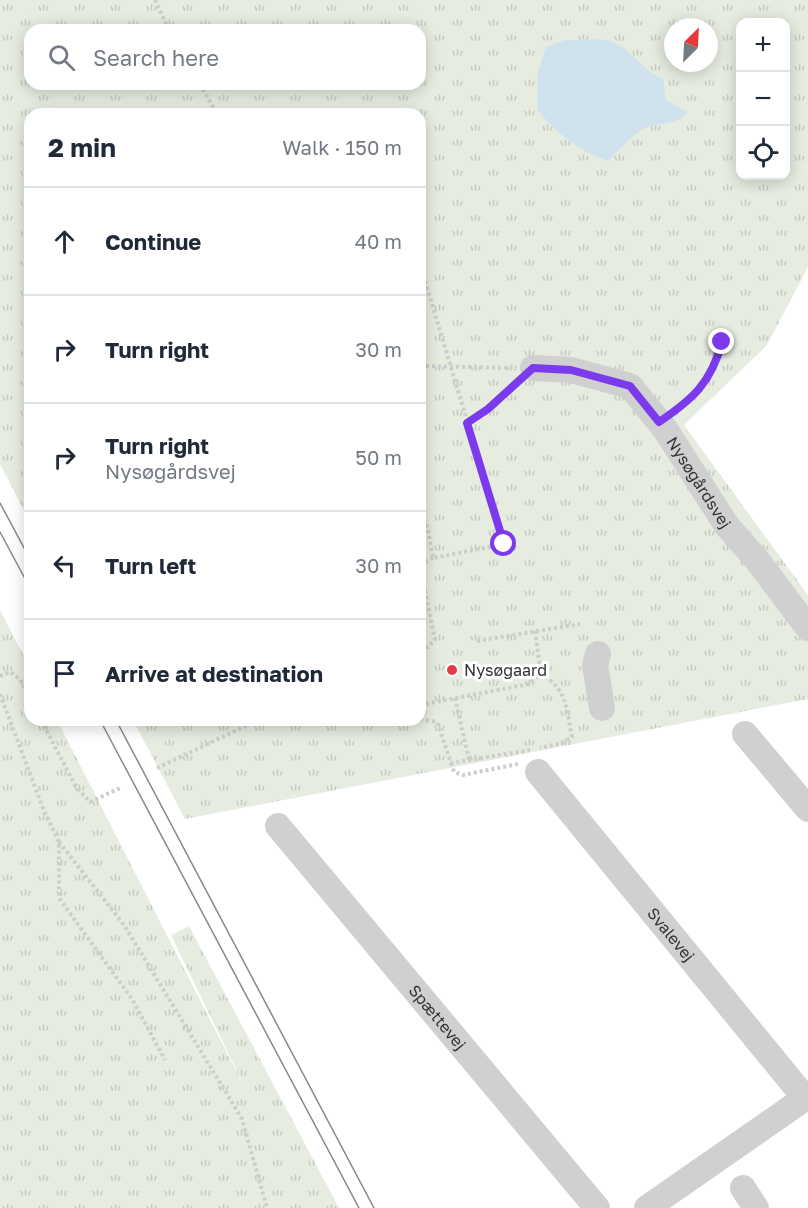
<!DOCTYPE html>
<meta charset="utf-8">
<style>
:root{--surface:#fff;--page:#f2f2f3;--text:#1f2937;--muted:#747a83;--line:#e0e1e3}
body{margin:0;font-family:"Golos Text",sans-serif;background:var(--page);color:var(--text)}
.controls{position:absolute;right:18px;top:18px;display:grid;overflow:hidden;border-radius:12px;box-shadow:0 3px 15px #0003}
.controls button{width:54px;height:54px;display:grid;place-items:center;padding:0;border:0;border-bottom:2px solid var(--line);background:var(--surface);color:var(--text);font:30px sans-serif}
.compass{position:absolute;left:664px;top:18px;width:54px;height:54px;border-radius:50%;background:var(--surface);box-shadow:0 3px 15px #0003;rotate:24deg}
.stop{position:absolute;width:18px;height:18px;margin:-14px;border:4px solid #7c3aed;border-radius:50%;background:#fff}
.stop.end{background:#7c3aed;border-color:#fff;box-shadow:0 2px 6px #0008}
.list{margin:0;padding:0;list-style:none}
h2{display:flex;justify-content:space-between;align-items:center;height:78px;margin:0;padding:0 24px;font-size:26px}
h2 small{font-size:20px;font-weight:400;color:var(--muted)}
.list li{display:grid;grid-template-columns:39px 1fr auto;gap:18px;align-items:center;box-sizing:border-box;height:108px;padding:0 24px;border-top:2px solid var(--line)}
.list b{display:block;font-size:22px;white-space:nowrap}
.list p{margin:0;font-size:20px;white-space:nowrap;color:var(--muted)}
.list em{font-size:20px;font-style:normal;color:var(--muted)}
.icon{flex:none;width:33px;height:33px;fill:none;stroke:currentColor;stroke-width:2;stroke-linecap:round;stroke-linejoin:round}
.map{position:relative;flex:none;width:808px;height:1208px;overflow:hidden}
.search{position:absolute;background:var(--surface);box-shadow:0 3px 15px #0003;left:24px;top:24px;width:402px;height:66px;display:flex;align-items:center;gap:15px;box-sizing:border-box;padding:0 21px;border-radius:18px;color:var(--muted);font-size:22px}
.panel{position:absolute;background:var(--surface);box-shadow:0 3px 15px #0003;left:24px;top:108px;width:402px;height:618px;border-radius:18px}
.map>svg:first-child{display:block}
</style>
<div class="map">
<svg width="808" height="1208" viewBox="0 0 808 1208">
<defs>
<pattern id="grass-tufts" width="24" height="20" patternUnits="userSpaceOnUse" patternTransform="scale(1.5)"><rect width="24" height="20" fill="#e6ecdf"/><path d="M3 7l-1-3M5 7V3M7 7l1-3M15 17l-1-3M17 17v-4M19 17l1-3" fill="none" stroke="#c6cbc0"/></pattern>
</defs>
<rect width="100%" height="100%" fill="#fff"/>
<!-- grass -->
<g fill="url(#grass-tufts)" fill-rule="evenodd">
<path d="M 0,0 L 808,0 L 808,267 L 767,345 L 684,425 L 808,595 L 808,699 L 185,819 L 133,720 L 420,720 L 420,114 L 30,114 L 30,522 L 0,464 ZM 740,22 L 786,22 L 786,176 L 740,176 ZM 673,27 L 709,27 L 709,63 L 673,63 ZM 30,30 L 420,30 L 420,84 L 30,84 Z"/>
<polygon points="0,610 30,668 30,720 57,720 249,1096 171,935 189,926 339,1208 0,1208"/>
</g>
<!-- water -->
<path fill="#cfe2ee" d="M 565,40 C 579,41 601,37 613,42 C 633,51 644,71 663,79 L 666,100 L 688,112 C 677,127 654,121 640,131 C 629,138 618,151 609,161 C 581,153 555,132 537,109 L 538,73 L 546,47 Z"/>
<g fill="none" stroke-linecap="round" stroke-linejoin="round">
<!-- path -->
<g stroke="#cdcdcd" stroke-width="4" stroke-dasharray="3 3" stroke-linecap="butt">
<polyline points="155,0 169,30"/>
<polyline points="200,84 217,114"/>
<polyline points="420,264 504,544 433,558 428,529 420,510"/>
<polyline points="420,366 512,368"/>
<path d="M 677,410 C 702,393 714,370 722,342"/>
<polyline points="467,423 488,409 516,382"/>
<polyline points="420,565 433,558"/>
<polyline points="420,567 435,640 420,654"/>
<path d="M 535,631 L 541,674 C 568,690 566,708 572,737 L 562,743 L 540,748"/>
<polyline points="477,641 580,624"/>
<polyline points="0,676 10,672 20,679 30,699"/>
<polyline points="0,694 44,811 59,842 59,898 132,999 165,1060"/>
<polyline points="455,698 469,760"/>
<polyline points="420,705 529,684 541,674"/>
<polyline points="420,719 437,722 451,763 530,750"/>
<polyline points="41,720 76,787 90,802 120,788"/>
<polyline points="371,720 381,723 407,720"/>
<polyline points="451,763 454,772 463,775 518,764"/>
<polyline points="157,768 258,720"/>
<polyline points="59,842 124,925 242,1119 267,1208"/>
</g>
<!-- minor -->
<g stroke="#d0d0d0" stroke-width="26">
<path id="s1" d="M 533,368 L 571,370 L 630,386 L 665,429 L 727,526 L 757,560 L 808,628"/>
<polyline points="598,654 595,665 602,708"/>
<polyline points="745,734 808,809"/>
<path id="s2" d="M 538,772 L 805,1098"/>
<path id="s3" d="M 278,826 L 597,1208"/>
<polyline points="743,1188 756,1208"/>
<polyline points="647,1208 808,1096"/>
</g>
<!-- tram -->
<g stroke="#888" stroke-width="1.5">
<polyline points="0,503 30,559"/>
<polyline points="0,532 30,588"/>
<polyline points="100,720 359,1208"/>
<polyline points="116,720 374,1208"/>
</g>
</g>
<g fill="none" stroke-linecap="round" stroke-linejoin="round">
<!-- route -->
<path stroke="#7c3aed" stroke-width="8" d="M 504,544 L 467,423 L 488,409 L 533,368 L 571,370 L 630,386 L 659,422 C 693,399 711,383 722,342"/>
</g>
<!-- markers -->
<circle fill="#e63946" stroke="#fff" stroke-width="2" cx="452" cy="670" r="6"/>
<g text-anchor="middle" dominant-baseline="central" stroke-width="6" stroke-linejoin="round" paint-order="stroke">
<!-- street labels -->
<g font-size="16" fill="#333" stroke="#fff">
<text stroke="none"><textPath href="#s1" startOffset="218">Nysøgårdsvej</textPath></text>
<text stroke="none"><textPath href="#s2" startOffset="210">Svalevej</textPath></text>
<text stroke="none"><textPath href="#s3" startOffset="249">Spættevej</textPath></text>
</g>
<!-- poi labels -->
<g font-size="16" fill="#333" stroke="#fff" text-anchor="start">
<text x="464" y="670">Nysøgaard</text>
</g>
</g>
</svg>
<div class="controls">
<button>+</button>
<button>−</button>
<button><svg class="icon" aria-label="locate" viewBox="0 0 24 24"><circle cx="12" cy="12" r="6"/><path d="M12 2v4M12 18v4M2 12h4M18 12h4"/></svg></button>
</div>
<svg class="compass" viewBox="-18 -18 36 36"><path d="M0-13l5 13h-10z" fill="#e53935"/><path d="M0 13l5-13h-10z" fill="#747a83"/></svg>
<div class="stop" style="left:504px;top:544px"></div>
<div class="stop end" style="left:722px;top:342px"></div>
<div class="search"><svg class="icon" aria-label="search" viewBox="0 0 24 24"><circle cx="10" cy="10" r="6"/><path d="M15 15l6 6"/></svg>Search here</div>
<section class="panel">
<h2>2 min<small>Walk · 150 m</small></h2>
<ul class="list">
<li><svg class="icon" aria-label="ahead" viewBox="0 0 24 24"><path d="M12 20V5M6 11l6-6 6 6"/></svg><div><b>Continue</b></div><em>40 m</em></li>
<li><svg class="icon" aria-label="right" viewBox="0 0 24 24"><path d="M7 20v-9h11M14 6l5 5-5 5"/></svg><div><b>Turn right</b></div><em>30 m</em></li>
<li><svg class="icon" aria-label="right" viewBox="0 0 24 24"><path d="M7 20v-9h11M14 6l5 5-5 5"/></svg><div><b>Turn right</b><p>Nysøgårdsvej</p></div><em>50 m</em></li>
<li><svg class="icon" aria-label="left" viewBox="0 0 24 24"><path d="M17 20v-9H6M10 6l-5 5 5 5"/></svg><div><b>Turn left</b></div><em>30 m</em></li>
<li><svg class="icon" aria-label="arrive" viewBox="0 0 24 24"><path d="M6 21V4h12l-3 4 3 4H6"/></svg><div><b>Arrive at destination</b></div></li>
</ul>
</section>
</div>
